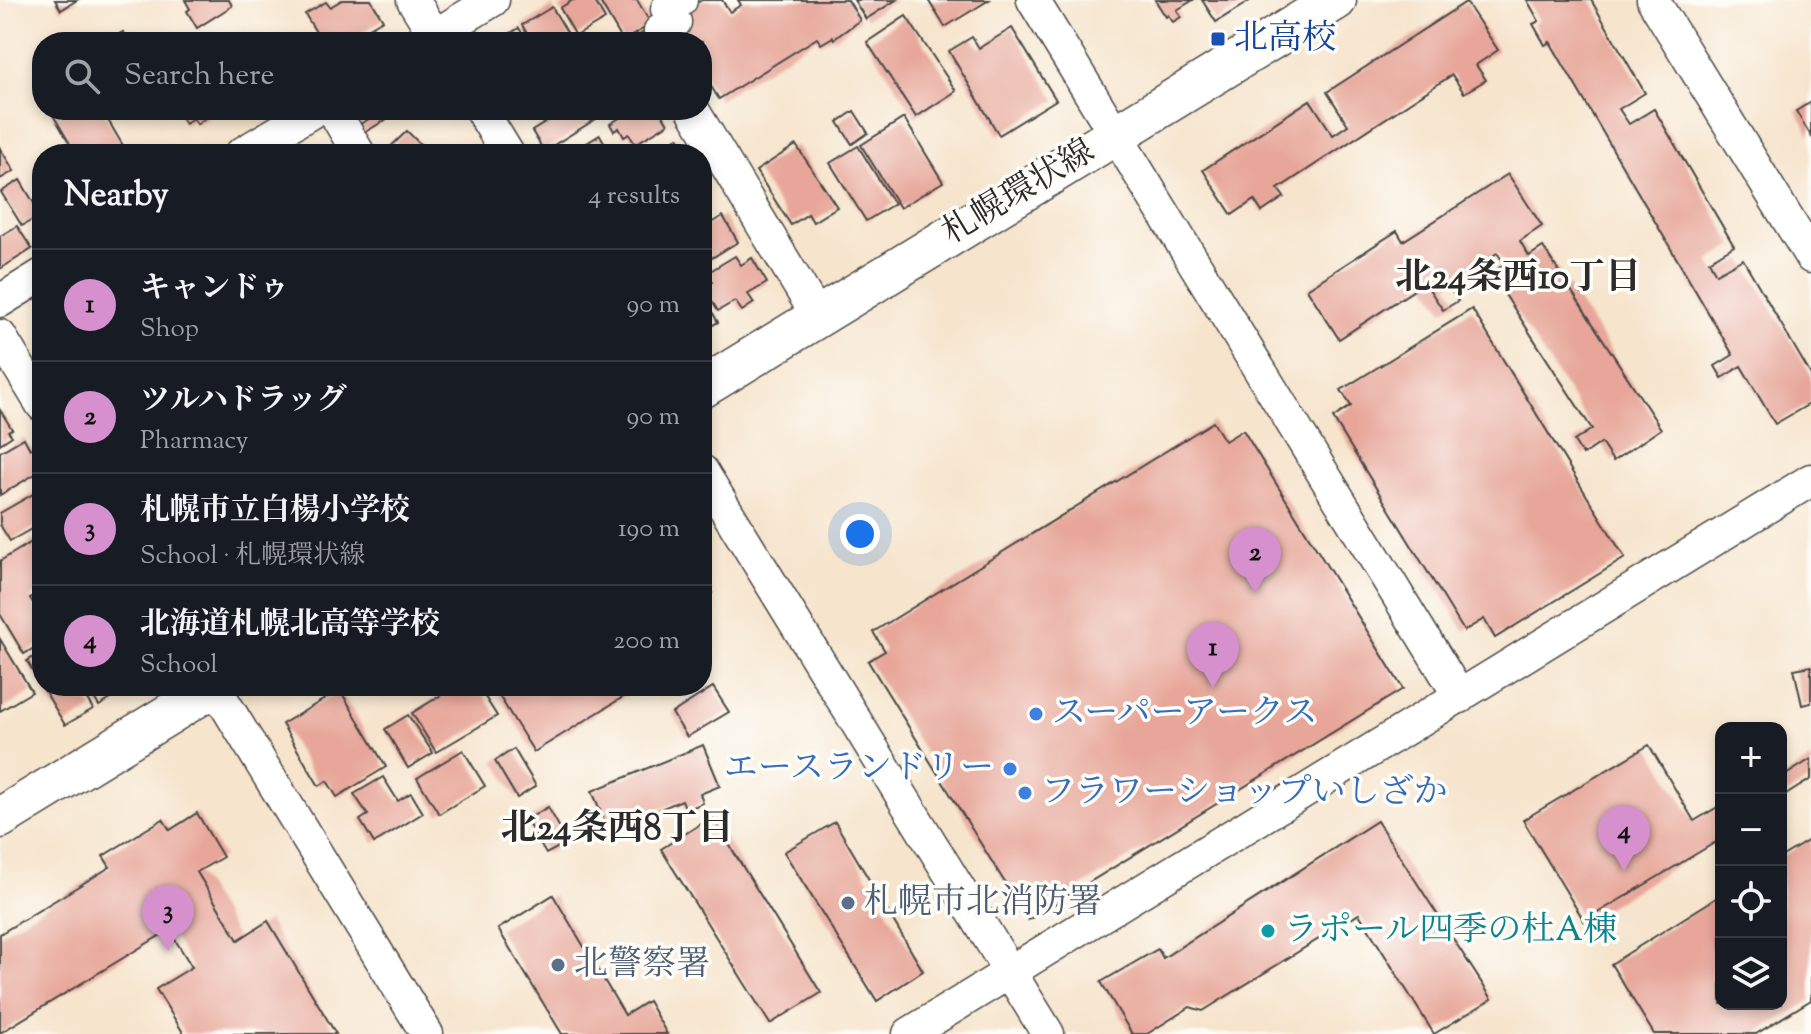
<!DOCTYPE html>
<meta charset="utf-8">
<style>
:root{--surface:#171b24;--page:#20242c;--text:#f1f3f6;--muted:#9ea1a6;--line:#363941;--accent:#d690ce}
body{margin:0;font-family:"Sorts Mill Goudy","Noto Serif JP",serif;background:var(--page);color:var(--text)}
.controls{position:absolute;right:24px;bottom:24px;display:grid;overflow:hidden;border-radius:16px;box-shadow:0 4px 12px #0003}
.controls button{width:72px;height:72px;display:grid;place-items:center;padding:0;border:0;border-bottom:2px solid var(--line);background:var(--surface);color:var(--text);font:40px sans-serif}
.you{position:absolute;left:860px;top:534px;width:28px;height:28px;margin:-20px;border:6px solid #fff;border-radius:50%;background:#1a73e8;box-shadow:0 0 0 12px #1a73e833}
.badge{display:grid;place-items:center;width:52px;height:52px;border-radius:50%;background:var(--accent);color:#111;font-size:26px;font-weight:700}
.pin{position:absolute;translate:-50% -66px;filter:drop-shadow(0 2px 4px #0008)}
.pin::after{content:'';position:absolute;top:42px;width:28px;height:24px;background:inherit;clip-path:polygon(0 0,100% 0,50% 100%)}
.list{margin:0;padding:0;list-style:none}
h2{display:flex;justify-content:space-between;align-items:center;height:104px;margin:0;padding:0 32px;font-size:34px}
h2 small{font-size:26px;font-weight:400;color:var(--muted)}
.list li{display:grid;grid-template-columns:52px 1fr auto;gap:24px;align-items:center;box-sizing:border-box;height:112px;padding:0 32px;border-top:2px solid var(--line)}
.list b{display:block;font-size:30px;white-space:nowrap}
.list p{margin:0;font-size:26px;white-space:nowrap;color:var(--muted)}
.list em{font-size:26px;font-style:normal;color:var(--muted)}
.icon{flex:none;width:44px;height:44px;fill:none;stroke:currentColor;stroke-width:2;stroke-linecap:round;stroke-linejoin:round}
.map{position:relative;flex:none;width:1811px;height:1034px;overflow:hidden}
.search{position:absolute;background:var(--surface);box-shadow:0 4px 12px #0003;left:32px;top:32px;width:680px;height:88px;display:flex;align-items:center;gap:20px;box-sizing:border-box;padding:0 28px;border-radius:32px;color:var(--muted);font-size:30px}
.panel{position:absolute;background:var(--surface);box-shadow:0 4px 12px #0003;left:32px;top:144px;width:680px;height:552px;border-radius:32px}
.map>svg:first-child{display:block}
</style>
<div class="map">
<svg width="1811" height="1034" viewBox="0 0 1811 1034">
<rect width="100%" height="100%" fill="#fdfcf7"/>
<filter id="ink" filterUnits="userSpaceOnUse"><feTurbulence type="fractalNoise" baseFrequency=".0125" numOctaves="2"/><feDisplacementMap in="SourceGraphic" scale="16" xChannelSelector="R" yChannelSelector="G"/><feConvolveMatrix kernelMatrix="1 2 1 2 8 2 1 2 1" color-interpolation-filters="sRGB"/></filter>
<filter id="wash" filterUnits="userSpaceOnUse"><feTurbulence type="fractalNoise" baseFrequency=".006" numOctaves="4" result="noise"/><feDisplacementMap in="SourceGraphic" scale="32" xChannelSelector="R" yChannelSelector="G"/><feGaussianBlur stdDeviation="1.8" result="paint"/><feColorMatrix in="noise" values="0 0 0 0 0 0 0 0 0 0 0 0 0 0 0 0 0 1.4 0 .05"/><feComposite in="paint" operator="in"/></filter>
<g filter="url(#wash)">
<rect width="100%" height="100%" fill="#f6e4cc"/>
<g id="blocks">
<!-- building -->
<g fill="#e7a699">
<polygon points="55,0 77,0 61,10"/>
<polygon points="185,0 229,0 232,6 197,28 187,11 190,9"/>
<polygon points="342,0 371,0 383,20 345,42 322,42 305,14 326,2 330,7"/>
<polygon points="573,0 594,0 605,19 576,36 560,8"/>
<polygon points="599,0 637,0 651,24 623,41"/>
<polygon points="702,0 722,0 730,12 741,5 738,0 848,0 860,20 834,39 833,37 821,44 817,38 719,99 705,77 702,79 702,42 675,42 678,14"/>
<polygon points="854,0 896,0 866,19"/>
<polygon points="928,0 989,0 945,27"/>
<polygon points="1155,0 1193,0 1177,10 1181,17 1173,22 1168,15 1166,17"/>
<polygon points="1202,0 1251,0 1216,22"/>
<polygon points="1527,0 1591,0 1645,93 1619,109 1629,124 1654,109 1734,246 1709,261 1716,274 1743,259 1811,375 1811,403 1775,424 1741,366 1722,378 1715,366 1733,355 1550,42 1545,45 1533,24 1539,21"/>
<polygon points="1466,2 1498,50 1476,65 1486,80 1464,93 1452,75 1278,189 1284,197 1262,212 1254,200 1232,215 1203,170 1310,100 1333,135 1348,125 1327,92"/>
<polygon points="552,7 571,39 566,42 532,42 522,25"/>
<polygon points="906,16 956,91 916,117 867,42"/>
<polygon points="519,28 527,42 497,42"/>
<polygon points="651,28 654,42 627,42"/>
<polygon points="1012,28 1056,100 999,135 949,51 972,37 979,48"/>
<polygon points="123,32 128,42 105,42"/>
<polygon points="1811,102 1811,136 1796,111"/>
<polygon points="50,110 102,110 128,154 76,154"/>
<polygon points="176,110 217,110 197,124 193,118 185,124"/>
<polygon points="384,110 402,110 362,134 357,126"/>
<polygon points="566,110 590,110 596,119 544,151 532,131"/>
<polygon points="632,110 660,110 668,124 635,144 629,134 624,137 619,128 614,131 610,124"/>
<polygon points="854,111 868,133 852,144 838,122"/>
<polygon points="904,118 943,182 900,208 861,145"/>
<polygon points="407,131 430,154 383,154"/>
<polygon points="600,135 611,154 569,154"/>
<polygon points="678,137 688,154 649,154"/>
<polygon points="796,145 837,207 813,222 808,214 791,225 756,171"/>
<polygon points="858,146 894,204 866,221 830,163"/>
<polygon points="0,148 14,171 0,179"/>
<polygon points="1508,174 1542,226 1520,241 1529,256 1543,247 1661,429 1613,461 1601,443 1583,455 1574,441 1592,429 1491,273 1505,264 1497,253 1448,285 1458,301 1443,310 1425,283 1339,339 1307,289 1397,231 1403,241"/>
<polygon points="20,180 41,215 22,226 1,192"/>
<polygon points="723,216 738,242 705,262 702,257 702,228"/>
<polygon points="17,226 32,249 0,269 0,236"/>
<polygon points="735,256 741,265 752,258 767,283 748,294 754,303 742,311 735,301 718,311 703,287 712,282 707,273"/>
<polygon points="702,294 718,322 702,331"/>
<polygon points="1472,309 1625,558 1495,638 1484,619 1464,631 1333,418 1351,406 1341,390"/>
<polygon points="0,410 12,429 8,431 12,436 0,444"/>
<polygon points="1213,422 1225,441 1243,430 1403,689 1028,920 868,661 885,651 873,632"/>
<polygon points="24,438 30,449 35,446 42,459 42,470 0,495 0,452"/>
<polygon points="42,489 42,523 10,541 0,525 0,513"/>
<polygon points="35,540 42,551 42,591 30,598 42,617 42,643 24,654 0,614 0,561"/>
<polygon points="702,576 712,593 702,598"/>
<polygon points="0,639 32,692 0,711"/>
<polygon points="42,652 42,686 79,686 93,709 65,725 27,661"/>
<polygon points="1811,666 1811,703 1802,705 1794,669"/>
<polygon points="87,686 133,686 99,706"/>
<polygon points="456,686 478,686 497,716 436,752 412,713"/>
<polygon points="493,686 641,686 534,752"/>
<polygon points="713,687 729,712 687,737 672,713"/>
<polygon points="340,690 386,767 337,797 327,781 319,786 282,724"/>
<polygon points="408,715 433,753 408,768 385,729"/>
<polygon points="703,745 720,786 700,794 703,803 686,810 682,800 646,815 649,822 631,830 628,821 608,829 592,791"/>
<polygon points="1649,745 1694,821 1721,805 1721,839 1584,921 1523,820"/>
<polygon points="514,749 536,786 517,798 495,761"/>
<polygon points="463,750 485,786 439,814 417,778"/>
<polygon points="1811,759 1811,779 1781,798 1781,778"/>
<polygon points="383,777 398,801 411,793 423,813 374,843 360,820 368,815 354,794"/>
<polygon points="548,807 568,842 546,854 526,820"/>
<polygon points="197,813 223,857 197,872 238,940 268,921 336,1034 184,1034 156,989 192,967 169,930 0,1033 0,934 110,867 103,856 163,819 170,830"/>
<polygon points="712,817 821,993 770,1024 661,849"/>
<polygon points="1377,821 1492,999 1434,1034 1359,914 1203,1011 1190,1007 1147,1034 1132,1034 1101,982 1158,949 1163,958"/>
<polygon points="835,822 923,971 877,1001 784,852"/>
<polygon points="1811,839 1811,1000 1756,1034 1654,1034 1611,964 1721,895 1721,1004 1781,1004 1781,857"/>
<polygon points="553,895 625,1015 648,1001 667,1034 562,1034 498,929"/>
</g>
</g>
</g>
<g filter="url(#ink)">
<use href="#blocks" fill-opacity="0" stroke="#494743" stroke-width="2"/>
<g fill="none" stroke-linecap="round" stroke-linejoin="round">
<defs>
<g id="minor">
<polyline points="413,0 439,42"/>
<polyline points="1033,0 1460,697"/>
<polyline points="1653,0 1811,257"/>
<polyline points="424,42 493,0"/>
<polyline points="667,42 660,31 675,22 667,9 681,0"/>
<polyline points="333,110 359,154"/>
<polyline points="481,110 508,154"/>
<polyline points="693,110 818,317"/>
<polyline points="241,154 315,110"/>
<polyline points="0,301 42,275"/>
<polyline points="0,336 42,405"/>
<polyline points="702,471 1048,1034"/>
<polyline points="214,686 427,1034"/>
<polyline points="909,1034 1811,480"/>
</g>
<g id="major">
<polyline points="702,388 1336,0"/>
<polyline points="0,818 215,686"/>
</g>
</defs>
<!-- minor casing -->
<use href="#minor" stroke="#494743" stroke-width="35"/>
<!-- major casing -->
<use href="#major" stroke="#494743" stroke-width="43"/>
<!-- minor -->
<use href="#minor" stroke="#fff" stroke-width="32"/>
<!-- major -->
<use href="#major" stroke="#fff" stroke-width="40"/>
</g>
</g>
<!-- markers -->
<rect fill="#1a4fb4" stroke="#fdfcf7" stroke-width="3" x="1210" y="31" width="16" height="16" rx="4"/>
<g fill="#3f7fe0" stroke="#fdfcf7" stroke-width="3">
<circle cx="1036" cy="714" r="8"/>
<circle cx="1010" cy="769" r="8"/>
<circle cx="1025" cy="793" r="8"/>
</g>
<g fill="#5c6f8a" stroke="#fdfcf7" stroke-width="3">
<circle cx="848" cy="903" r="8"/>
<circle cx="558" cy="965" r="8"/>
</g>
<circle fill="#0f9aa8" stroke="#fdfcf7" stroke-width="3" cx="1268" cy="931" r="8"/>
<g text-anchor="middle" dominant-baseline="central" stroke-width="7" stroke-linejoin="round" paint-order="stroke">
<!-- transit labels -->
<g font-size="34" fill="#164399" stroke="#fdfcf7" text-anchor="start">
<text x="1234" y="39">北高校</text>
</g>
<!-- street labels -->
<g font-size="34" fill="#2b2b2b" stroke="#fdfcf7">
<text transform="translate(1019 193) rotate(-31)">札幌環状線</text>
</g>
<!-- shop labels -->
<g font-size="34" fill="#366cbe" stroke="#fdfcf7" text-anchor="start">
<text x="1052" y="714">スーパーアークス</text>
<text x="994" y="769" text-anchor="end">エースランドリー</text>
<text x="1041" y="793">フラワーショップいしざか</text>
</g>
<!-- service labels -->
<g font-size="34" fill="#4e5e75" stroke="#fdfcf7" text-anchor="start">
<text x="864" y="903">札幌市北消防署</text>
<text x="574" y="965">北警察署</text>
</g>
<!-- culture labels -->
<g font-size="34" fill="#0d838f" stroke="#fdfcf7" text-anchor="start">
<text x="1284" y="931">ラポール四季の杜A棟</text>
</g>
<!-- neighbourhood labels -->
<g font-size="36" font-weight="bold" fill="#2b2b2b" stroke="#fdfcf7">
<text x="1518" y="279">北24条西10丁目</text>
<text x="617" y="830">北24条西8丁目</text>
</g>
</g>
</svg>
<div class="controls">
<button>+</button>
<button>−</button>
<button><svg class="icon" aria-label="locate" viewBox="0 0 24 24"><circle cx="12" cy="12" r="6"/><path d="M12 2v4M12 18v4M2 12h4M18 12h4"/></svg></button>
<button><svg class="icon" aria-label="layers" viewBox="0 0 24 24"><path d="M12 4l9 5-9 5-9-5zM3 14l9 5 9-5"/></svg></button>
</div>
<div class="you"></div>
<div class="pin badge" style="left:1213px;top:688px">1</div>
<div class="pin badge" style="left:1255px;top:593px">2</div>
<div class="pin badge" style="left:168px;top:951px">3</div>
<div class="pin badge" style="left:1624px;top:871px">4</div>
<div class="search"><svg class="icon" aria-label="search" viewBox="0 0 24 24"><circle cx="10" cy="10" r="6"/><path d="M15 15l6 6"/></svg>Search here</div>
<section class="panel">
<h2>Nearby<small>4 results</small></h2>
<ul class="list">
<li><span class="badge">1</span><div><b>キャンドゥ</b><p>Shop</p></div><em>90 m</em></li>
<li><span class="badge">2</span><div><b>ツルハドラッグ</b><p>Pharmacy</p></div><em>90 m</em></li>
<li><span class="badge">3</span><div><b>札幌市立白楊小学校</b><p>School · 札幌環状線</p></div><em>190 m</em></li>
<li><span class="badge">4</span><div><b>北海道札幌北高等学校</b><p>School</p></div><em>200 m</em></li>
</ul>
</section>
</div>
